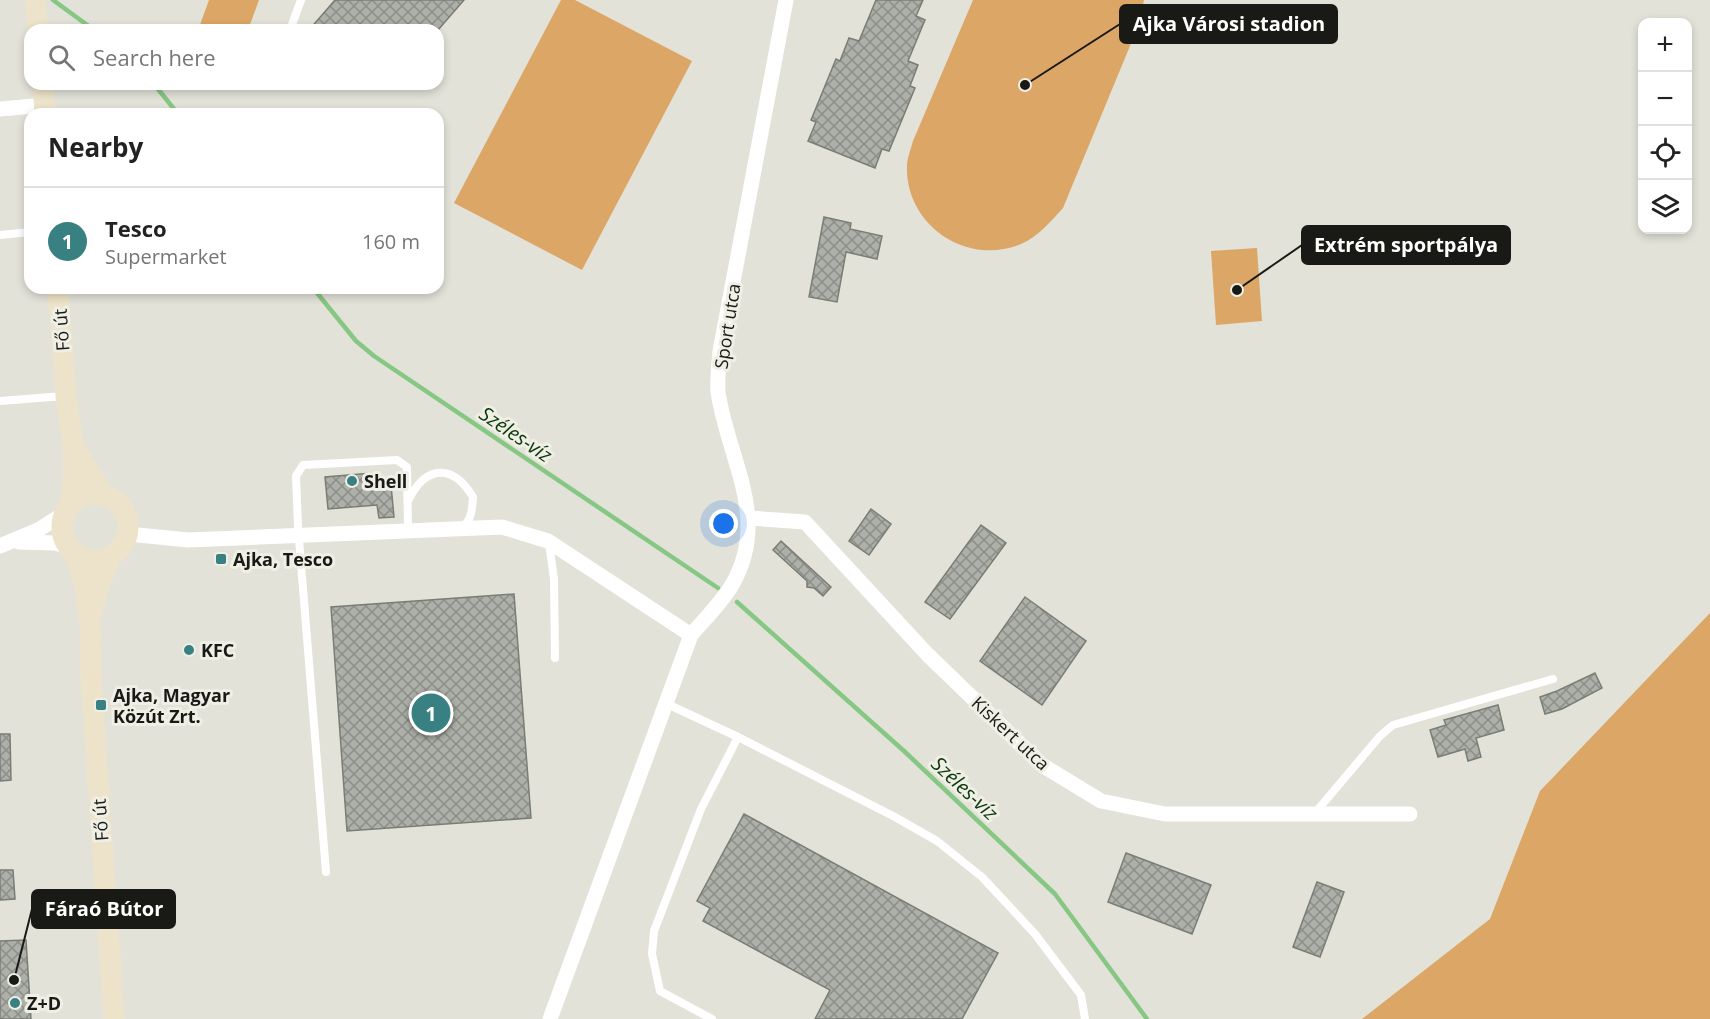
<!DOCTYPE html>
<meta charset="utf-8">
<style>
:root{--surface:#fff;--page:#f2f2f2;--text:#222;--muted:#767676;--line:#e0e0e0;--accent:#388082}
body{margin:0;font-family:"Open Sans",sans-serif;background:var(--page);color:var(--text)}
.controls{position:absolute;right:18px;top:18px;display:grid;overflow:hidden;border-radius:12px;box-shadow:0 3px 9px #0003}
.controls button{width:54px;height:54px;display:grid;place-items:center;padding:0;border:0;border-bottom:2px solid var(--line);background:var(--surface);color:var(--text);font:30px sans-serif}
.you{position:absolute;left:724px;top:524px;width:21px;height:21px;margin:-15px;border:4px solid #fff;border-radius:50%;background:#1a73e8;box-shadow:0 0 0 9px #1a73e833}
.badge{display:grid;place-items:center;width:39px;height:39px;border-radius:50%;background:var(--accent);color:#fff;font-size:20px;font-weight:700}
.pin{position:absolute;translate:-50% -50%;border:3px solid #fff;box-shadow:0 2px 6px #0006}
.list{margin:0;padding:0;list-style:none}
h2{display:flex;justify-content:space-between;align-items:center;height:78px;margin:0;padding:0 24px;font-size:26px}
h2 small{font-size:20px;font-weight:400;color:var(--muted)}
.list li{display:grid;grid-template-columns:39px 1fr auto;gap:18px;align-items:center;box-sizing:border-box;height:108px;padding:0 24px;border-top:2px solid var(--line)}
.list b{display:block;font-size:22px;white-space:nowrap}
.list p{margin:0;font-size:20px;white-space:nowrap;color:var(--muted)}
.list em{font-size:20px;font-style:normal;color:var(--muted)}
.icon{flex:none;width:33px;height:33px;fill:none;stroke:currentColor;stroke-width:2;stroke-linecap:round;stroke-linejoin:round}
.map{position:relative;flex:none;width:1710px;height:1019px;overflow:hidden}
.search{position:absolute;background:var(--surface);box-shadow:0 3px 9px #0003;left:24px;top:24px;width:420px;height:66px;display:flex;align-items:center;gap:15px;box-sizing:border-box;padding:0 21px;border-radius:18px;color:var(--muted);font-size:22px}
.panel{position:absolute;background:var(--surface);box-shadow:0 3px 9px #0003;left:24px;top:108px;width:420px;height:186px;border-radius:18px}
.map>svg:first-child{display:block}
</style>
<div class="map">
<svg width="1710" height="1019" viewBox="0 0 1710 1019">
<defs>
<pattern id="building-cross-hatch" width="8" height="8" patternUnits="userSpaceOnUse" patternTransform="scale(1.5)"><rect width="8" height="8" fill="#adb0a8"/><path d="M0 0l8 8M0 8l8-8" fill="none" stroke="#8c8e88"/></pattern>
</defs>
<rect width="100%" height="100%" fill="#e2e2d9"/>
<!-- green -->
<g fill="#dca666">
<polygon points="209,0 259,0 248,30 198,30"/>
<polygon points="561,0 575,0 692,61 582,270 454,203"/>
<path d="M 973,0 L 1144,0 L 1137,29 L 1063,208 C 1051,221 1038,237 1021,244 C 966,267 904,224 907,164 C 908,156 911,148 913,141 Z"/>
<polygon points="1257,248 1262,321 1216,325 1211,251"/>
<polygon points="1710,613 1710,1019 1362,1019 1490,919 1540,791"/>
</g>
<g fill="none" stroke-linecap="round" stroke-linejoin="round">
<!-- stream -->
<g stroke="#86c783" stroke-width="4.5">
<polyline points="53,0 94,30"/>
<polyline points="154,84 178,114"/>
<polyline points="313,288 356,341 374,356 718,588"/>
<polyline points="737,602 904,751 1055,894 1147,1019"/>
</g>
</g>
<!-- building -->
<g fill="url(#building-cross-hatch)" stroke="#7a7d76" stroke-width="1.5">
<polygon points="335,0 464,0 438,30 309,30"/>
<polygon points="876,0 923,0 916,16 925,20 908,61 918,65 910,86 915,88 889,151 882,149 875,168 808,141 816,122 811,120 836,59 840,61 849,38 859,41"/>
<polygon points="824,217 851,223 850,229 882,236 877,259 846,252 837,302 809,297"/>
<polygon points="372,473 373,487 391,485 394,517 379,518 377,505 328,509 325,477"/>
<polygon points="871,509 891,524 869,555 849,541"/>
<polygon points="981,525 1006,543 950,619 925,602"/>
<polygon points="781,541 831,587 823,596 814,588 807,587 807,581 773,550"/>
<polygon points="514,594 531,818 347,831 331,607"/>
<polygon points="1025,597 1086,641 1042,705 980,661"/>
<polygon points="1595,673 1602,688 1562,709 1545,714 1540,697 1557,691"/>
<polygon points="1498,705 1504,730 1476,738 1481,757 1468,761 1465,749 1438,757 1430,730 1446,725 1444,720"/>
<polygon points="0,734 10,734 11,780 0,781"/>
<polygon points="744,814 998,953 962,1019 815,1019 830,990 703,921 710,908 697,901"/>
<polygon points="1126,853 1211,885 1192,934 1108,902"/>
<polygon points="0,870 13,870 15,899 0,900"/>
<polygon points="1317,882 1344,892 1320,957 1293,947"/>
<polygon points="26,940 31,1019 0,1019 0,941"/>
</g>
<g fill="none" stroke-linecap="round" stroke-linejoin="round">
<!-- service -->
<g stroke="#fff" stroke-width="8">
<polyline points="290,30 301,0"/>
<polyline points="0,235 30,232"/>
<polyline points="0,401 64,396"/>
<path d="M 408,501 C 425,466 452,462 473,497 C 472,509 472,520 462,527"/>
<polyline points="549,543 554,579 555,658"/>
<polyline points="665,703 738,737 895,817 937,841 982,877 1035,934 1081,995 1085,1019"/>
<polyline points="1315,813 1380,736 1393,725 1553,679"/>
<polyline points="326,872 298,527 296,476 303,465 397,460 407,467 408,531"/>
<polyline points="712,1019 660,991 652,954 654,931 701,809 738,737"/>
</g>
<!-- minor -->
<g stroke="#fff" stroke-width="15">
<polyline points="0,109 45,105"/>
<polyline points="749,518 805,522 927,654 1042,765 1101,801 1165,814 1410,814"/>
<polyline points="128,534 188,540 502,527 548,541 691,635"/>
<polyline points="19,542 55,543 70,547"/>
<polyline points="0,546 38,530 65,513"/>
<path d="M 550,1019 L 691,635 C 705,619 721,603 732,585 C 771,518 728,460 718,392 C 717,379 719,364 720,351 L 786,0"/>
</g>
<!-- secondary -->
<g stroke="#ede3ca" stroke-width="21">
<polyline points="35,0 38,30"/>
<polyline points="43,84 45,114"/>
<polyline points="58,288 66,396 73,443 74,470 71,504"/>
<polyline points="74,447 103,494"/>
<circle cx="95" cy="527" r="33"/>
<polyline points="74,552 84,582 90,621 91,678 114,1019"/>
<polyline points="92,612 99,585 111,556"/>
</g>
</g>
<!-- markers -->
<g fill="#388082" stroke="#efefe6" stroke-width="2">
<circle cx="352" cy="481" r="6"/>
<rect x="215" y="553" width="12" height="12" rx="3"/>
<circle cx="189" cy="650" r="6"/>
<rect x="95" y="699" width="12" height="12" rx="3"/>
<circle cx="15" cy="1003" r="6"/>
</g>
<g text-anchor="middle" dominant-baseline="central" stroke-width="6" stroke-linejoin="round" paint-order="stroke">
<!-- street labels -->
<g font-size="18" fill="#191916" stroke="#efefe6">
<text transform="translate(727 326) rotate(-81)">Sport utca</text>
<text transform="translate(61 330) rotate(-94)">Fő út</text>
<text transform="translate(1011 733) rotate(43)">Kiskert utca</text>
<text transform="translate(100 820) rotate(-94)">Fő út</text>
</g>
<!-- poi labels -->
<g font-size="18" font-weight="bold" fill="#191916" stroke="#efefe6" text-anchor="start">
<text x="364" y="481">Shell</text>
<text x="233" y="559">Ajka, Tesco</text>
<text x="201" y="650">KFC</text>
<text x="113" y="695">Ajka, Magyar<tspan x="113" dy="21">Közút Zrt.</tspan></text>
<text x="27" y="1003">Z+D</text>
</g>
<!-- water labels -->
<g font-size="20" font-style="italic" fill="#0b390b" stroke="#efefe6">
<text transform="translate(516 434) rotate(34)">Széles-víz</text>
<text transform="translate(965 788) rotate(43)">Széles-víz</text>
</g>
</g>
<!-- callouts -->
<path fill="none" stroke="#191916" stroke-width="2" d="M1025 85L1120 24M1237 290L1302 245M14 980L32 909"/>
<g fill="#191916" stroke="#efefe6" stroke-width="2">
<circle cx="1025" cy="85" r="6"/>
<circle cx="1237" cy="290" r="6"/>
<circle cx="14" cy="980" r="6"/>
</g>
<g fill="#191916" stroke="#191916" stroke-width="2">
<rect x="1120" y="5" width="217" height="38" rx="6"/>
<rect x="1302" y="226" width="208" height="38" rx="6"/>
<rect x="32" y="890" width="143" height="38" rx="6"/>
</g>
<g font-size="20" text-anchor="middle" font-weight="bold" fill="#fff">
<text x="1229" y="31">Ajka Városi stadion</text>
<text x="1406" y="252">Extrém sportpálya</text>
<text x="104" y="916">Fáraó Bútor</text>
</g>
</svg>
<div class="controls">
<button>+</button>
<button>−</button>
<button><svg class="icon" aria-label="locate" viewBox="0 0 24 24"><circle cx="12" cy="12" r="6"/><path d="M12 2v4M12 18v4M2 12h4M18 12h4"/></svg></button>
<button><svg class="icon" aria-label="layers" viewBox="0 0 24 24"><path d="M12 4l9 5-9 5-9-5zM3 14l9 5 9-5"/></svg></button>
</div>
<div class="you"></div>
<div class="pin badge" style="left:431px;top:713px">1</div>
<div class="search"><svg class="icon" aria-label="search" viewBox="0 0 24 24"><circle cx="10" cy="10" r="6"/><path d="M15 15l6 6"/></svg>Search here</div>
<section class="panel">
<h2>Nearby<small></small></h2>
<ul class="list">
<li><span class="badge">1</span><div><b>Tesco</b><p>Supermarket</p></div><em>160 m</em></li>
</ul>
</section>
</div>
